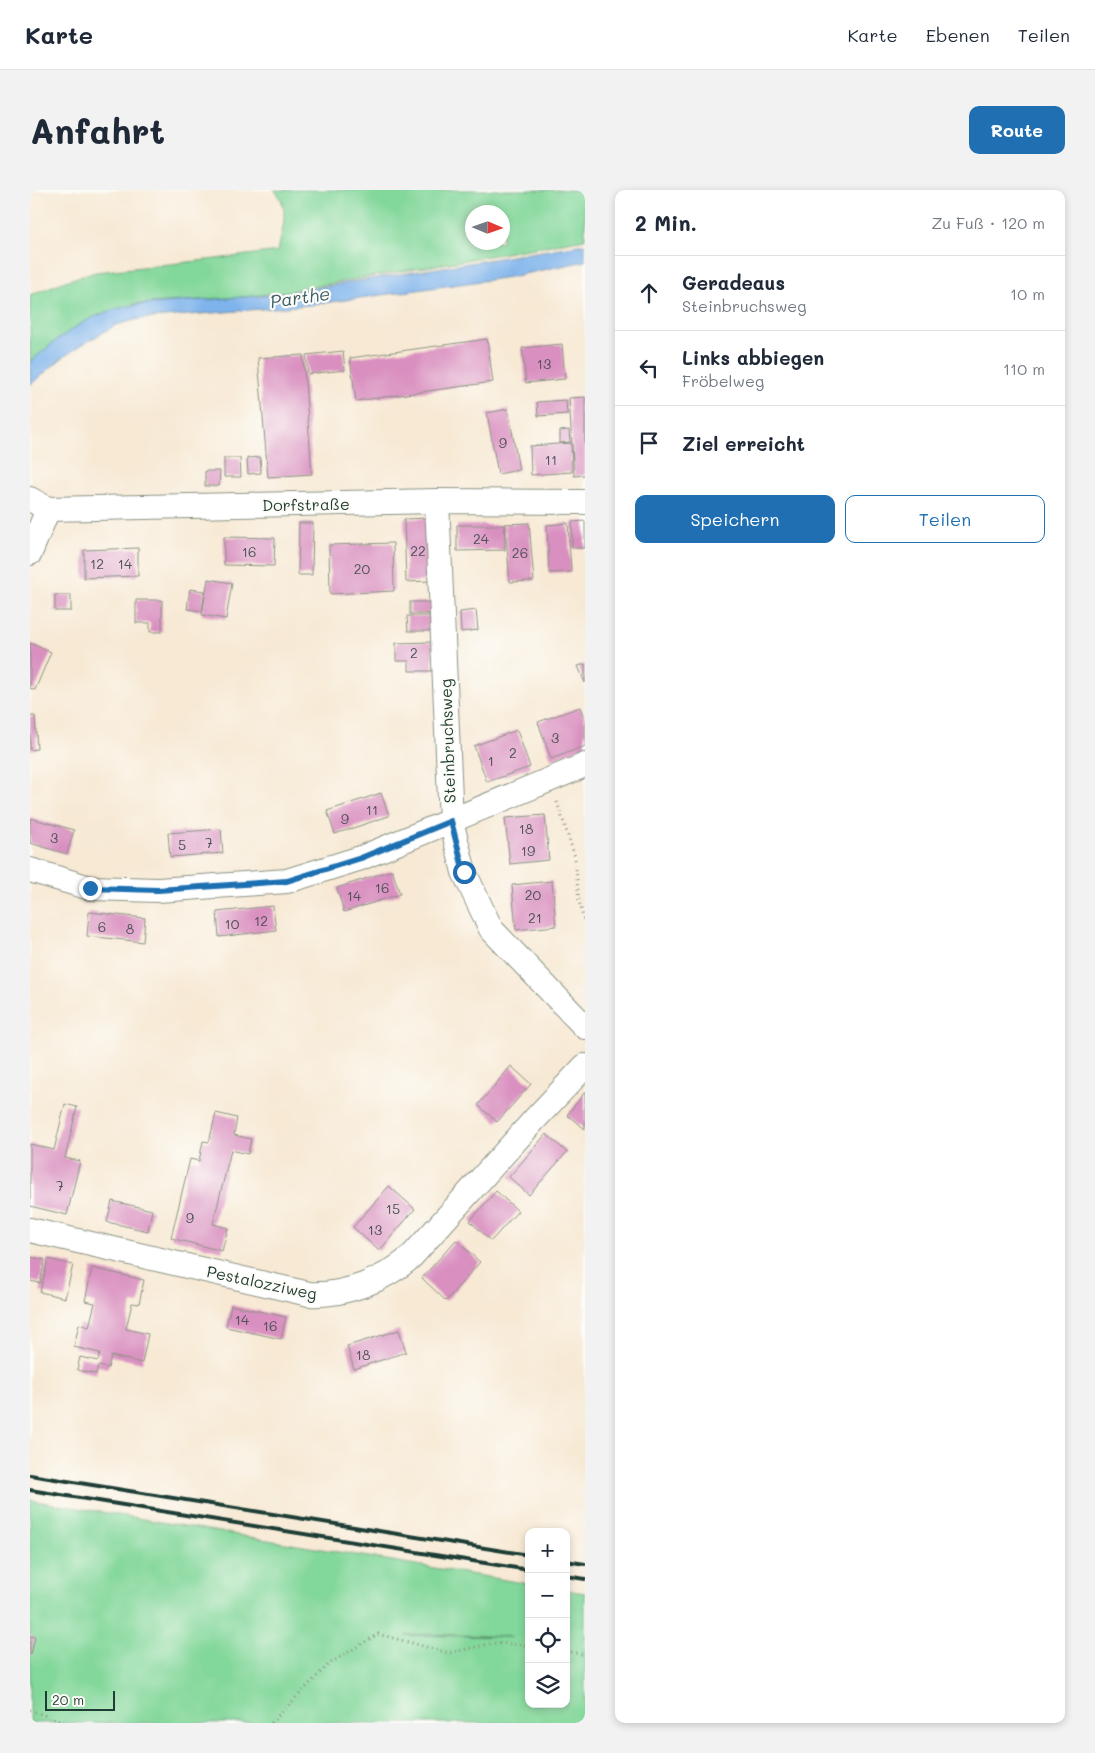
<!DOCTYPE html>
<html lang="de">
<meta charset="utf-8">
<style>
:root{--surface:#fff;--page:#f2f2f3;--text:#1f2937;--muted:#747a83;--line:#e0e1e3;--accent:#1f6fb2}
body{margin:0;font-family:Mali,sans-serif;background:var(--page);color:var(--text)}
.controls{position:absolute;right:15px;bottom:15px;display:grid;overflow:hidden;border-radius:10px;box-shadow:0 2px 8px #0003}
.controls button{width:45px;height:45px;display:grid;place-items:center;padding:0;border:0;border-bottom:1px solid var(--line);background:var(--surface);color:var(--text);font:25px sans-serif}
.compass{position:absolute;left:435px;top:15px;width:45px;height:45px;border-radius:50%;background:var(--surface);box-shadow:0 2px 8px #0003;rotate:92deg}
.scale{position:absolute;left:15px;bottom:12px;width:70px;box-sizing:border-box;padding-left:5px;border:2px solid #1f3d34;border-top:0;font-size:14px;line-height:18px;white-space:nowrap;color:#1f3d34;-webkit-text-stroke:4px #fdfcf7;paint-order:stroke}
.stop{position:absolute;width:15px;height:15px;margin:-11px;border:4px solid #1f6fb2;border-radius:50%;background:#fff}
.stop.end{background:#1f6fb2;border-color:#fff;box-shadow:0 1px 5px #0008}
.list{margin:0;padding:0;list-style:none}
h2{display:flex;justify-content:space-between;align-items:center;height:65px;margin:0;padding:0 20px;font-size:21px}
h2 small{font-size:16px;font-weight:400;color:var(--muted)}
.list li{display:grid;grid-template-columns:32px 1fr auto;gap:15px;align-items:center;box-sizing:border-box;height:75px;padding:0 20px;border-top:1px solid var(--line)}
.list b{display:block;font-size:19px;white-space:nowrap}
.list p{margin:0;font-size:16px;white-space:nowrap;color:var(--muted)}
.list em{font-size:16px;font-style:normal;color:var(--muted)}
.actions{display:flex;gap:10px;padding:15px 20px}
.actions a{flex:1;padding:11px 0;border:1px solid var(--accent);border-radius:10px;text-align:center;font-size:18px;color:var(--accent)}
.actions .main{background:var(--accent);color:#fff}
.icon{flex:none;width:28px;height:28px;fill:none;stroke:currentColor;stroke-width:2;stroke-linecap:round;stroke-linejoin:round}
.map{position:relative;flex:none;width:555px;height:1533px;overflow:hidden;border-radius:10px}
header{display:flex;align-items:center;gap:30px;box-sizing:border-box;height:70px;padding:0 25px;background:var(--surface);border-bottom:1px solid var(--line)}
header strong{font-size:24px}
nav{display:flex;gap:28px;margin-inline-start:auto;font-size:18px}
.intro{display:flex;align-items:center;justify-content:space-between;box-sizing:border-box;height:120px;padding:0 30px}
h1{margin:0;font-size:35px}
.button{padding:12px 22px;border-radius:10px;background:var(--accent);color:#fff;font-size:18px;font-weight:700}
main{display:flex;gap:30px;padding:0 30px}
aside{flex:1;background:var(--surface);border-radius:10px;box-shadow:0 2px 8px #0003}
.map>svg:first-child{display:block}
</style>
<header>
<strong>Karte</strong>
<nav><a>Karte</a><a>Ebenen</a><a>Teilen</a></nav>
</header>
<div class="intro"><h1>Anfahrt</h1><a class="button">Route</a></div>
<main>
<div class="map">
<svg width="555" height="1533" viewBox="0 0 555 1533">
<rect width="100%" height="100%" fill="#fdfcf7"/>
<filter id="ink" filterUnits="userSpaceOnUse"><feTurbulence type="fractalNoise" baseFrequency=".02" numOctaves="2"/><feDisplacementMap in="SourceGraphic" scale="10" xChannelSelector="R" yChannelSelector="G"/><feConvolveMatrix kernelMatrix="1 2 1 2 8 2 1 2 1" color-interpolation-filters="sRGB"/></filter>
<filter id="wash" filterUnits="userSpaceOnUse"><feTurbulence type="fractalNoise" baseFrequency=".0096" numOctaves="4" result="noise"/><feDisplacementMap in="SourceGraphic" scale="20" xChannelSelector="R" yChannelSelector="G"/><feGaussianBlur stdDeviation="1.12" result="paint"/><feColorMatrix in="noise" values="0 0 0 0 0 0 0 0 0 0 0 0 0 0 0 0 0 1.4 0 .05"/><feComposite in="paint" operator="in"/></filter>
<g filter="url(#wash)">
<rect width="100%" height="100%" fill="#f7e9d4"/>
<!-- green -->
<g fill="#82d79a" stroke="#508a67" fill-rule="evenodd">
<path d="M 244,0 L 555,0 L 555,49 L 260,101 L 213,107 L 105,114 L 61,131 L 24,154 L 0,171 L 0,105 L 35,91 L 66,82 L 186,69 L 248,61 C 252,41 261,15 244,0 ZM 442,22 L 472,22 L 472,52 L 442,52 Z"/>
<path d="M 0,1310 L 499,1394 L 499,1514 L 536,1514 L 536,1400 L 555,1403 L 555,1533 L 0,1533 ZM 400,1444 L 482,1447 L 376,1445 Z"/>
</g>
<!-- water -->
<path fill="#7eb3ec" stroke="#4e7890" d="M 555,54 L 555,71 L 480,87 L 280,115 L 109,129 L 86,135 L 53,154 L 32,168 L 0,195 L 0,172 C 33,144 60,122 104,115 L 243,105 Z"/>
<g id="blocks">
<!-- building -->
<g fill="#d98fc0">
<polygon points="457,149 463,192 326,211 320,168"/>
<polygon points="532,154 535,189 496,193 492,158"/>
<polygon points="313,161 315,180 278,184 276,165"/>
<polygon points="273,165 282,284 238,287 228,168"/>
<polygon points="555,207 555,285 544,286 539,208"/>
<polygon points="536,210 537,224 508,226 507,212"/>
<polygon points="478,219 489,280 468,284 457,223"/>
<polygon points="539,240 540,252 530,253 530,241"/>
<polygon points="541,253 542,282 501,285 500,256"/>
<polygon points="230,267 231,283 218,284 217,268"/>
<polygon points="194,268 210,268 211,287 194,287"/>
<polygon points="175,281 190,281 189,296 175,296"/>
<polygon points="399,328 402,391 376,392 374,329"/>
<polygon points="555,331 555,358 542,358 542,332"/>
<polygon points="269,333 283,333 282,385 268,385"/>
<polygon points="499,333 504,391 480,392 475,334"/>
<polygon points="538,333 541,382 519,383 517,335"/>
<polygon points="427,335 474,335 475,360 427,361"/>
<polygon points="194,347 245,348 244,376 194,375"/>
<polygon points="363,353 364,401 300,404 299,355"/>
<polygon points="108,358 108,386 54,388 54,360"/>
<polygon points="178,389 202,393 196,429 172,425"/>
<polygon points="160,399 175,401 172,421 157,419"/>
<rect x="25" y="405" width="16" height="16"/>
<polygon points="106,410 132,410 132,442 120,442 120,433 106,433"/>
<rect x="380" y="412" width="21" height="12"/>
<polygon points="446,420 448,440 431,442 430,422"/>
<polygon points="377,426 404,426 404,441 378,441"/>
<polygon points="403,452 403,481 379,481 379,471 366,471 366,453"/>
<polygon points="0,453 21,462 5,500 0,498"/>
<polygon points="555,474 555,493 548,476"/>
<polygon points="550,517 555,530 555,556 521,569 508,532"/>
<polygon points="0,526 5,526 7,559 0,560"/>
<polygon points="487,540 500,577 457,592 444,556"/>
<polygon points="351,603 359,626 305,644 297,621"/>
<polygon points="515,625 519,670 480,674 475,628"/>
<polygon points="0,628 44,640 37,664 0,653"/>
<polygon points="191,639 193,663 140,667 138,643"/>
<polygon points="362,680 370,704 314,722 307,698"/>
<polygon points="522,691 526,736 486,740 482,695"/>
<polygon points="243,716 246,740 189,747 187,722"/>
<polygon points="59,722 115,728 113,752 57,746"/>
<polygon points="481,876 501,894 467,932 448,915"/>
<polygon points="555,902 555,939 537,925"/>
<polygon points="35,914 47,917 35,968 50,971 37,1025 0,1016 0,954 24,960"/>
<polygon points="186,923 207,928 204,945 221,949 218,964 201,960 183,1034 198,1038 192,1061 141,1048 160,969 169,971 173,951 179,952"/>
<polygon points="516,944 537,962 499,1005 479,987"/>
<polygon points="359,996 385,1019 349,1061 323,1037"/>
<polygon points="466,1001 488,1021 461,1051 440,1031"/>
<polygon points="82,1011 122,1020 118,1041 77,1032"/>
<polygon points="426,1050 450,1072 416,1111 392,1088"/>
<polygon points="0,1067 15,1070 10,1093 0,1091"/>
<polygon points="18,1069 43,1075 35,1108 10,1102"/>
<polygon points="62,1078 114,1090 109,1114 102,1113 96,1139 118,1144 112,1173 81,1166 78,1178 68,1176 66,1184 47,1180 50,1167 68,1171 70,1163 44,1157 49,1134 59,1137 65,1113 55,1111"/>
<polygon points="201,1115 256,1127 251,1149 196,1137"/>
<polygon points="369,1140 376,1162 324,1179 317,1156"/>
<polygon points="0,1446 5,1447 1,1465 0,1465"/>
</g>
</g>
</g>
<g filter="url(#ink)">
<use href="#blocks" fill-opacity="0" stroke="#8b9384" stroke-width="1"/>
<g fill="none" stroke-linecap="round" stroke-linejoin="round">
<defs>
<g id="street">
<polyline points="0,309 18,319 407,311 555,312"/>
<polyline points="407,311 421,631 434,682 461,739 555,837"/>
<polyline points="0,363 18,319"/>
<polyline points="0,680 60,698 128,700 257,691 331,668 555,575"/>
<path d="M 0,1040 L 279,1104 C 316,1106 354,1090 381,1067 L 505,929 L 555,876"/>
</g>
</defs>
<!-- street casing -->
<use href="#street" stroke="#8b9384" stroke-width="26"/>
<!-- path -->
<g stroke="#8b9384" stroke-width="3" stroke-dasharray="1 4" stroke-linecap="butt">
<polyline points="527,612 545,667 549,711 554,731"/>
<polyline points="536,1461 555,1465"/>
<polyline points="0,1520 36,1533"/>
<polyline points="241,1533 299,1474 348,1444 419,1463 464,1453 499,1455"/>
</g>
<!-- street -->
<use href="#street" stroke="#fff" stroke-width="24"/>
<!-- rail -->
<g stroke="#1f3d34" stroke-width="4">
<polyline points="0,1285 499,1365"/>
<polyline points="0,1300 499,1380"/>
<polyline points="536,1371 555,1374"/>
<polyline points="536,1386 555,1389"/>
</g>
</g>
</g>
<g fill="none" stroke-linecap="round" stroke-linejoin="round" filter="url(#ink)">
<!-- route -->
<polyline stroke="#1f6fb2" stroke-width="6" points="60,698 128,700 257,691 331,668 421,631 434,682"/>
</g>
<g text-anchor="middle" dominant-baseline="central" stroke-width="4.5" stroke-linejoin="round" paint-order="stroke">
<!-- number labels -->
<g font-size="14" fill="#4e5257">
<text x="514" y="173">13</text>
<text x="473" y="252">9</text>
<text x="521" y="269">11</text>
<text x="451" y="348">24</text>
<text x="388" y="360">22</text>
<text x="219" y="361">16</text>
<text x="490" y="362">26</text>
<text x="67" y="373">12</text>
<text x="95" y="373">14</text>
<text x="332" y="378">20</text>
<text x="384" y="462">2</text>
<text x="525" y="547">3</text>
<text x="483" y="562">2</text>
<text x="461" y="570">1</text>
<text x="342" y="619">11</text>
<text x="315" y="628">9</text>
<text x="496" y="638">18</text>
<text x="24" y="647">3</text>
<text x="179" y="652">7</text>
<text x="152" y="654">5</text>
<text x="498" y="660">19</text>
<text x="352" y="697">16</text>
<text x="503" y="704">20</text>
<text x="324" y="705">14</text>
<text x="505" y="727">21</text>
<text x="231" y="730">12</text>
<text x="202" y="733">10</text>
<text x="72" y="736">6</text>
<text x="100" y="738">8</text>
<text x="30" y="995">7</text>
<text x="363" y="1018">15</text>
<text x="160" y="1027">9</text>
<text x="345" y="1039">13</text>
<text x="212" y="1129">14</text>
<text x="240" y="1135">16</text>
<text x="333" y="1164">18</text>
</g>
<!-- street labels -->
<g font-size="16" fill="#1f3d34" stroke="#fdfcf7">
<text transform="translate(276 314) rotate(-1)">Dorfstraße</text>
<text transform="translate(417 551) rotate(-92)">Steinbruchsweg</text>
<text transform="translate(232 1092) rotate(12)">Pestalozziweg</text>
</g>
<!-- water labels -->
<g font-size="18" font-style="italic" fill="#3c606b" stroke="#fdfcf7">
<text transform="translate(270 107) rotate(-8)">Parthe</text>
</g>
</g>
</svg>
<div class="controls">
<button>+</button>
<button>−</button>
<button><svg class="icon" aria-label="locate" viewBox="0 0 24 24"><circle cx="12" cy="12" r="6"/><path d="M12 2v4M12 18v4M2 12h4M18 12h4"/></svg></button>
<button><svg class="icon" aria-label="layers" viewBox="0 0 24 24"><path d="M12 4l9 5-9 5-9-5zM3 14l9 5 9-5"/></svg></button>
</div>
<svg class="compass" viewBox="-18 -18 36 36"><path d="M0-13l5 13h-10z" fill="#e53935"/><path d="M0 13l5-13h-10z" fill="#747a83"/></svg>
<div class="scale">20 m</div>
<div class="stop" style="left:434px;top:682px"></div>
<div class="stop end" style="left:60px;top:698px"></div>
</div>
<aside>
<h2>2 Min.<small>Zu Fuß · 120 m</small></h2>
<ul class="list">
<li><svg class="icon" aria-label="ahead" viewBox="0 0 24 24"><path d="M12 20V5M6 11l6-6 6 6"/></svg><div><b>Geradeaus</b><p>Steinbruchsweg</p></div><em>10 m</em></li>
<li><svg class="icon" aria-label="left" viewBox="0 0 24 24"><path d="M17 20v-9H6M10 6l-5 5 5 5"/></svg><div><b>Links abbiegen</b><p>Fröbelweg</p></div><em>110 m</em></li>
<li><svg class="icon" aria-label="arrive" viewBox="0 0 24 24"><path d="M6 21V4h12l-3 4 3 4H6"/></svg><div><b>Ziel erreicht</b></div></li>
</ul>
<div class="actions"><a class="main">Speichern</a><a>Teilen</a></div>
</aside>
</main>
